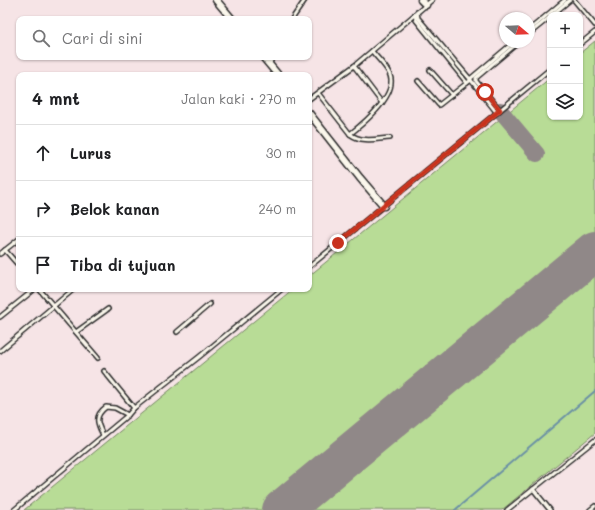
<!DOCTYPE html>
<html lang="id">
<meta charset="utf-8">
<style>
:root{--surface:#fff;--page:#f2f2f2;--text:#202124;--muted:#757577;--line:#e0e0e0}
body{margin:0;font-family:Mali,sans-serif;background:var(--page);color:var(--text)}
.controls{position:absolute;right:12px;top:12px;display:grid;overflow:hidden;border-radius:8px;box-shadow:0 1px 3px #0004}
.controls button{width:36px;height:36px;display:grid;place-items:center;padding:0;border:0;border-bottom:1px solid var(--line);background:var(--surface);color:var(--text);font:20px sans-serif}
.compass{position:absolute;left:499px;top:12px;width:36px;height:36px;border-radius:50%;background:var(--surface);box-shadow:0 1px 3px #0004;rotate:109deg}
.stop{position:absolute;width:12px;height:12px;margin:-9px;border:3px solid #c8321e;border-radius:50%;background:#fff}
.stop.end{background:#c8321e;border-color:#fff;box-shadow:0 1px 4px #0008}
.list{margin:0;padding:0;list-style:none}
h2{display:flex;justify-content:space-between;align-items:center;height:52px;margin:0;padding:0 16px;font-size:17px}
h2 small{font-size:13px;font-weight:400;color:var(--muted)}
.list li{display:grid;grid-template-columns:26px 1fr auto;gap:12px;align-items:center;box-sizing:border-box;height:56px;padding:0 16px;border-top:1px solid var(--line)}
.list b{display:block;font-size:15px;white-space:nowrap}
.list em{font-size:13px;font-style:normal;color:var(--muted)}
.icon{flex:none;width:22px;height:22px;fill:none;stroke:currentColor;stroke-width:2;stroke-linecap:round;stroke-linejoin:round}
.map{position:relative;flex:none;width:595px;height:510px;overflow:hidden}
.search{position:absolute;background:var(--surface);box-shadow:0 1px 3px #0004;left:16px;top:16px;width:296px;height:44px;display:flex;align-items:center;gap:10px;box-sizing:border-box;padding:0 14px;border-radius:8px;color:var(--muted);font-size:15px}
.panel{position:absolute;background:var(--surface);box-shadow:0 1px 3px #0004;left:16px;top:72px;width:296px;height:220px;border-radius:8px}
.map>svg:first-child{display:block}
</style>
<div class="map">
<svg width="595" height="510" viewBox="0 0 595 510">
<rect width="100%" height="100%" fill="#f6e4e6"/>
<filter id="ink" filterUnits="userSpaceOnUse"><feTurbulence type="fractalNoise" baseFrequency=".025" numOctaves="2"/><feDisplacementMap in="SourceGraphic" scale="8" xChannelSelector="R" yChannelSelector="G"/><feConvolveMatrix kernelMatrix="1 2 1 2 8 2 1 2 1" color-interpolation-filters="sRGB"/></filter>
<g filter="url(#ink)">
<!-- green -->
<polygon fill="#b8dc96" stroke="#728460" points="595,41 595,433 502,510 24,510 293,289 309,289 309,276 550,78 550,117 580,117 580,53"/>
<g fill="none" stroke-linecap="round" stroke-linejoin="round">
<!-- stream -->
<polyline stroke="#6a90a5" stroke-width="2" points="455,510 595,391"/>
<!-- taxiway -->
<polyline stroke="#908888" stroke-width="16" points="500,110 537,154"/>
<!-- runway -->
<polyline stroke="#908888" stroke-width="40" points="282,510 595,251"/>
<defs>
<g id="lane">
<polyline points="574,0 595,25"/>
<polyline points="417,12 418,18 470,79"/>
<polyline points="415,14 416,20 467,83 471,80"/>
<polyline points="552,15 570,0"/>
<polyline points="292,19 305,0"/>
<polyline points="529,30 565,0"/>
<polyline points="529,34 550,17"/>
<polyline points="580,44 595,32"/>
<polyline points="270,64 272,57"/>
<polyline points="354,66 382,103"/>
<polyline points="430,70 452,95"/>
<polyline points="418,81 439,105 467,83"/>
<path d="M 318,93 L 350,134 C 362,143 376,139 390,138"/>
<polyline points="309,99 354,66 432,0"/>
<polyline points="500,110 476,81 476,78 519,42"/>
<polyline points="497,113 470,79 514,42"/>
<path d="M 350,134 C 364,123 400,93 389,73 C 385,65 377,58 372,51"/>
<polyline points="5,250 19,266"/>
<polyline points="0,254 19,239"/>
<polyline points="309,267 550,69"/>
<polyline points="39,289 98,358"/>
<polyline points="0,317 35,289"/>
<polyline points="76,332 108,309"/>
<polyline points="177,332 210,304"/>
<polyline points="0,351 74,289"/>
<polyline points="104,371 134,408"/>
<path d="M 103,435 C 97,423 94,416 106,407 L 115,408 L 128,415"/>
<polyline points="533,489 550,510"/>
<polyline points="14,510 128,415 134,408 199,357 282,289"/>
<polyline points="507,510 595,440"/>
<polyline points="590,510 595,506"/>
</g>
<g id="street">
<polyline points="216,0 232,19"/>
<polyline points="421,0 426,5"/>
<polyline points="263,57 278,75"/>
<polyline points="309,113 360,178 384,206"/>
</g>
</defs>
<!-- lane casing -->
<use href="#lane" stroke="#2b2b2b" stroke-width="6"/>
<!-- street casing -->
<use href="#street" stroke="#2b2b2b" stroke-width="9"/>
<!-- lane -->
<use href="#lane" stroke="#fbf7ec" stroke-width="3"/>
<!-- street -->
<use href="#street" stroke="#fbf7ec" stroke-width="6"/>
</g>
</g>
<g fill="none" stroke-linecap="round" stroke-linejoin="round" filter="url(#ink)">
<!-- route -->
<polyline stroke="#c8321e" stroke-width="5" points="338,243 500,110 485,92"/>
</g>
</svg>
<div class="controls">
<button>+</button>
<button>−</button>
<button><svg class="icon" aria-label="layers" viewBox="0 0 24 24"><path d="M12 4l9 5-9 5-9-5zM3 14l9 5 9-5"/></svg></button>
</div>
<svg class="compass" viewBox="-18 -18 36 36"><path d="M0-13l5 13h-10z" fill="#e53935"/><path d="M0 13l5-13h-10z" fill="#757577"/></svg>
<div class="stop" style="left:485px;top:92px"></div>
<div class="stop end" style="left:338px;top:243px"></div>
<div class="search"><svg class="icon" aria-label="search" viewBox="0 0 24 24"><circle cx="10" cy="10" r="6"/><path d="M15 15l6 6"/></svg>Cari di sini</div>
<section class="panel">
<h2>4 mnt<small>Jalan kaki · 270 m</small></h2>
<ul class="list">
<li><svg class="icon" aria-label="ahead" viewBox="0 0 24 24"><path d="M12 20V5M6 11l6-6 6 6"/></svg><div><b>Lurus</b></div><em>30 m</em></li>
<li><svg class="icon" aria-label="right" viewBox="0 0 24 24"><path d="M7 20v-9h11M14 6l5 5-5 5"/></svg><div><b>Belok kanan</b></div><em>240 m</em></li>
<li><svg class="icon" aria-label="arrive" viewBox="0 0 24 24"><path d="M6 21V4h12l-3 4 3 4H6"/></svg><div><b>Tiba di tujuan</b></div></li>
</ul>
</section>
</div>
